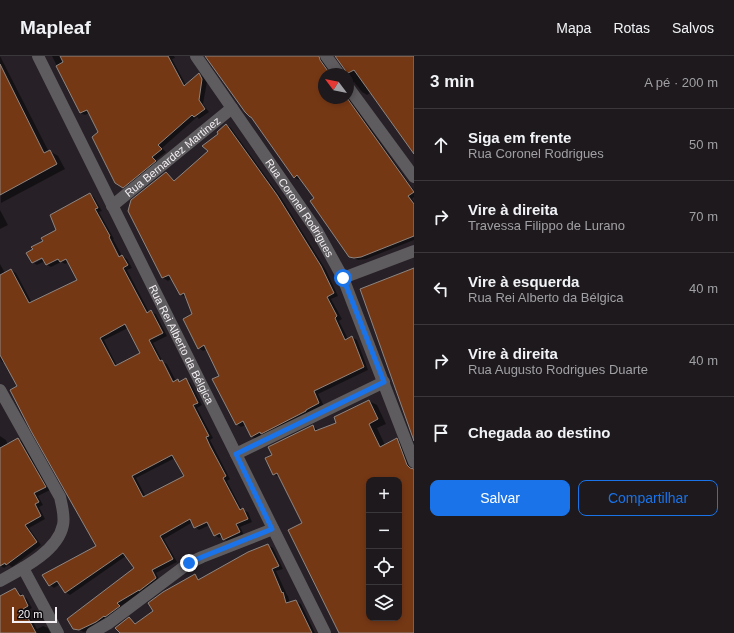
<!DOCTYPE html>
<html lang="pt">
<meta charset="utf-8">
<style>
:root{--surface:#1d191d;--page:#252226;--text:#f1f3f6;--muted:#a0a0a4;--line:#3b383b;--accent:#1a73e8}
body{margin:0;font-family:Helvetica,sans-serif;background:var(--page);color:var(--text)}
.controls{position:absolute;right:12px;bottom:12px;display:grid;overflow:hidden;border-radius:8px;box-shadow:0 2px 6px #0003}
.controls button{width:36px;height:36px;display:grid;place-items:center;padding:0;border:0;border-bottom:1px solid var(--line);background:var(--surface);color:var(--text);font:20px sans-serif}
.compass{position:absolute;left:318px;top:12px;width:36px;height:36px;border-radius:50%;background:var(--surface);box-shadow:0 2px 6px #0003;rotate:302deg}
.scale{position:absolute;left:12px;bottom:10px;width:45px;box-sizing:border-box;padding-left:4px;border:2px solid #f3eff3;border-top:0;font-size:11px;line-height:14px;white-space:nowrap;color:#f3eff3;-webkit-text-stroke:3px #0e0b0e;paint-order:stroke}
.stop{position:absolute;width:12px;height:12px;margin:-9px;border:3px solid #1a73e8;border-radius:50%;background:#fff}
.stop.end{background:#1a73e8;border-color:#fff;box-shadow:0 1px 4px #0008}
.list{margin:0;padding:0;list-style:none}
h2{display:flex;justify-content:space-between;align-items:center;height:52px;margin:0;padding:0 16px;font-size:17px}
h2 small{font-size:13px;font-weight:400;color:var(--muted)}
.list li{display:grid;grid-template-columns:26px 1fr auto;gap:12px;align-items:center;box-sizing:border-box;height:72px;padding:0 16px;border-top:1px solid var(--line)}
.list b{display:block;font-size:15px;white-space:nowrap}
.list p{margin:0;font-size:13px;white-space:nowrap;color:var(--muted)}
.list em{font-size:13px;font-style:normal;color:var(--muted)}
.actions{display:flex;gap:8px;padding:12px 16px}
.actions a{flex:1;padding:9px 0;border:1px solid var(--accent);border-radius:8px;text-align:center;font-size:14px;color:var(--accent)}
.actions .main{background:var(--accent);color:#fff}
.icon{flex:none;width:22px;height:22px;fill:none;stroke:currentColor;stroke-width:2;stroke-linecap:round;stroke-linejoin:round}
.map{position:relative;flex:none;width:414px;height:577px;overflow:hidden}
header{display:flex;align-items:center;gap:24px;box-sizing:border-box;height:56px;padding:0 20px;background:var(--surface);border-bottom:1px solid var(--line)}
header strong{font-size:19px}
nav{display:flex;gap:22px;margin-inline-start:auto;font-size:14px}
main{display:flex}
aside{flex:1;background:var(--surface)}
.map>svg:first-child{display:block}
</style>
<header>
<strong>Mapleaf</strong>
<nav><a>Mapa</a><a>Rotas</a><a>Salvos</a></nav>
</header>
<main>
<div class="map">
<svg width="414" height="577" viewBox="0 0 414 577">
<rect width="100%" height="100%" fill="#272127"/>
<!-- shadow -->
<g fill="#0007" fill-rule="evenodd">
<polygon points="0,0 49,96 50,95 58,100 65,113 1,147"/>
<polygon points="52,0 174,0 175,2 172,3 186,29 199,18 203,21 207,26 203,48 209,56 199,63 197,61 162,92 166,96 156,104 159,108 128,134 116,126 99,76 89,57 85,59 80,57"/>
<polygon points="206,0 323,0 332,18 324,18 324,42 348,41 414,134 414,141 412,143 414,145 414,184 366,203 358,204 350,200 315,143 301,122 299,124 294,121 254,63"/>
<polygon points="336,0 414,0 414,96 370,37 367,39 362,36 354,26 348,27 348,18 346,18 346,14"/>
<polygon points="227,69 231,72 282,143 326,214 338,240 331,243 342,263 339,265 348,283 352,281 357,284 368,314 318,338 324,350 256,383 251,380 246,369 241,371 236,368 221,320 207,293 203,295 199,292 193,259 187,241 185,241 180,238 172,222 168,225 163,222 129,155 166,117 175,125 209,96 219,78"/>
<path d="M 90,138 L 94,141 L 102,155 L 99,156 L 114,183 L 113,183 L 122,200 L 127,203 L 132,212 L 127,214 L 149,256 L 151,256 L 156,258 L 167,280 L 153,287 L 163,306 L 167,308 L 176,325 L 177,324 L 180,326 L 186,323 L 190,326 L 202,349 L 197,352 L 213,382 L 210,384 L 230,423 L 227,425 L 242,454 L 248,456 L 252,466 L 240,471 L 244,479 L 229,486 L 224,483 L 223,480 L 219,482 L 215,479 L 210,469 L 199,474 L 195,471 L 193,466 L 164,483 L 177,506 L 156,517 L 160,525 L 121,550 L 123,553 L 101,568 L 84,576 L 74,572 L 135,512 L 126,500 L 70,539 L 65,536 L 60,528 L 54,532 L 50,529 L 98,490 L 19,330 L 6,308 L 2,306 L 0,303 L 0,208 L 5,217 L 11,214 L 16,217 L 32,247 L 78,224 L 69,206 L 65,208 L 61,206 L 51,211 L 47,209 L 45,205 L 37,209 L 34,207 L 47,201 L 46,199 L 34,205 L 34,207 L 33,207 L 44,185 L 58,174 ZM 128,272 L 141,298 L 117,310 L 104,284 ZM 175,402 L 185,420 L 146,441 L 136,422 Z"/>
<polygon points="0,154 8,169 0,173"/>
<path d="M 369,345 L 377,349 L 386,368 L 377,372 L 385,389 L 397,383 L 405,388 L 414,410 L 414,577 L 340,577 L 304,467 L 281,422 L 273,418 L 273,399 L 313,370 L 320,375 L 337,367 ZM 369,424 L 399,424 L 399,562 L 369,562 Z"/>
<polygon points="0,380 6,384 8,389 18,383 23,386 50,434 38,440 43,449 39,451 45,463 29,472 41,489 12,511 9,509 4,512 0,510 0,509 1,510 10,505 0,508"/>
<polygon points="268,489 273,492 283,513 276,515 287,539 288,540 290,547 296,545 301,548 315,577 121,577 129,563 136,568 155,556 195,519 200,524"/>
<polygon points="15,533 27,543 32,552 27,555 37,573 43,570 48,572 50,577 0,577 0,542"/>
</g>
<!-- building -->
<g fill="#753815" stroke="#8f8580" fill-rule="evenodd">
<polygon points="60,0 168,0 184,30 199,17 202,23 199,44 205,53 194,61 192,59 158,89 162,93 152,101 156,105 123,132 115,127 92,81 98,76 87,54 80,57 56,10 63,6"/>
<polygon points="205,0 319,0 320,4 330,18 324,18 324,42 347,42 414,136 408,140 414,148 414,180 361,201 354,202 349,201 310,145 314,142 297,119 294,122 251,61 250,61 245,56"/>
<polygon points="335,0 414,0 414,98 354,14 346,18 345,14"/>
<polygon points="0,8 44,97 50,94 57,108 0,139"/>
<polygon points="226,68 277,139 321,210 334,237 327,241 337,260 335,262 345,284 352,280 364,311 314,335 319,347 306,354 306,355 261,378 260,376 251,381 243,365 236,369 212,323 219,320 204,289 198,293 183,263 192,258 184,237 180,239 169,219 162,222 128,155 131,144 166,116 174,125 208,95 202,90 218,78 217,76"/>
<path d="M 90,137 L 98,152 L 95,153 L 110,180 L 109,181 L 119,201 L 122,199 L 128,209 L 123,212 L 147,257 L 151,254 L 163,277 L 149,284 L 160,305 L 162,304 L 173,326 L 178,323 L 179,326 L 186,322 L 198,347 L 193,349 L 209,380 L 206,381 L 210,390 L 226,420 L 223,422 L 240,454 L 243,452 L 248,463 L 236,468 L 240,476 L 223,484 L 220,477 L 214,480 L 207,466 L 194,472 L 190,463 L 160,480 L 173,503 L 152,514 L 156,522 L 139,535 L 139,534 L 117,547 L 120,550 L 105,561 L 104,560 L 96,566 L 79,574 L 73,573 L 67,563 L 134,512 L 123,497 L 65,537 L 57,525 L 49,530 L 42,519 L 96,490 L 31,375 L 10,334 L 17,330 L 0,299 L 0,219 L 11,213 L 29,247 L 77,224 L 66,203 L 60,206 L 58,203 L 46,209 L 42,202 L 32,207 L 26,197 L 33,193 L 31,191 L 43,185 L 41,182 L 56,174 L 50,159 ZM 125,268 L 140,297 L 115,310 L 100,282 ZM 172,399 L 184,420 L 143,441 L 132,420 Z"/>
<polygon points="414,212 414,385 360,233"/>
<path d="M 369,344 L 378,363 L 369,368 L 380,391 L 397,382 L 407,409 L 410,412 L 414,413 L 414,577 L 339,577 L 288,474 L 302,467 L 277,417 L 273,419 L 265,402 L 272,399 L 268,391 L 313,369 L 315,375 L 336,367 L 334,361 ZM 369,424 L 399,424 L 399,562 L 369,562 Z"/>
<polygon points="18,382 46,431 34,437 39,446 35,448 41,460 25,469 37,486 6,509 5,507 0,510 0,392"/>
<polygon points="268,488 279,510 272,513 282,537 283,536 286,547 296,544 312,577 120,577 115,572 129,561 135,568 153,555 148,547 163,536 195,518 198,524 248,496"/>
<polygon points="15,532 20,540 23,539 28,550 23,553 36,577 0,577 0,540"/>
</g>
<g fill="none" stroke-linecap="round" stroke-linejoin="round">
<!-- street -->
<g stroke="#5f5c5f" stroke-width="12">
<path id="s1" d="M 38,0 L 325,577"/>
<path id="s2" d="M 196,0 L 317,175 L 343,222 L 414,406"/>
<polyline points="326,0 339,18"/>
<polyline points="348,31 414,121"/>
<path id="s3" d="M 112,150 L 232,52"/>
<polyline points="343,222 414,195"/>
<path d="M 0,334 L 60,441 C 62,450 65,460 63,469 C 58,495 22,513 0,525"/>
<polyline points="236,398 384,326"/>
<polyline points="23,512 58,577"/>
<polyline points="92,577 109,567 189,507 202,501 273,473"/>
</g>
</g>
<g fill="none" stroke-linecap="round" stroke-linejoin="round">
<!-- route -->
<polyline stroke="#1a73e8" stroke-width="5" points="189,507 202,501 272,473 236,398 384,326 343,222"/>
</g>
<g text-anchor="middle" dominant-baseline="central" stroke-width="3" stroke-linejoin="round" paint-order="stroke">
<!-- street labels -->
<g font-size="11" fill="#f3eff3" stroke="#0e0b0e">
<text stroke="none"><textPath href="#s3" startOffset="78">Rua Bernardez Martinez</textPath></text>
<text stroke="none"><textPath href="#s2" startOffset="184">Rua Coronel Rodrigues</textPath></text>
<text stroke="none"><textPath href="#s1" startOffset="322">Rua Rei Alberto da Bélgica</textPath></text>
</g>
</g>
</svg>
<div class="controls">
<button>+</button>
<button>−</button>
<button><svg class="icon" aria-label="locate" viewBox="0 0 24 24"><circle cx="12" cy="12" r="6"/><path d="M12 2v4M12 18v4M2 12h4M18 12h4"/></svg></button>
<button><svg class="icon" aria-label="layers" viewBox="0 0 24 24"><path d="M12 4l9 5-9 5-9-5zM3 14l9 5 9-5"/></svg></button>
</div>
<svg class="compass" viewBox="-18 -18 36 36"><path d="M0-13l5 13h-10z" fill="#e53935"/><path d="M0 13l5-13h-10z" fill="#a0a0a4"/></svg>
<div class="scale">20 m</div>
<div class="stop" style="left:343px;top:222px"></div>
<div class="stop end" style="left:189px;top:507px"></div>
</div>
<aside>
<h2>3 min<small>A pé · 200 m</small></h2>
<ul class="list">
<li><svg class="icon" aria-label="ahead" viewBox="0 0 24 24"><path d="M12 20V5M6 11l6-6 6 6"/></svg><div><b>Siga em frente</b><p>Rua Coronel Rodrigues</p></div><em>50 m</em></li>
<li><svg class="icon" aria-label="right" viewBox="0 0 24 24"><path d="M7 20v-9h11M14 6l5 5-5 5"/></svg><div><b>Vire à direita</b><p>Travessa Filippo de Lurano</p></div><em>70 m</em></li>
<li><svg class="icon" aria-label="left" viewBox="0 0 24 24"><path d="M17 20v-9H6M10 6l-5 5 5 5"/></svg><div><b>Vire à esquerda</b><p>Rua Rei Alberto da Bélgica</p></div><em>40 m</em></li>
<li><svg class="icon" aria-label="right" viewBox="0 0 24 24"><path d="M7 20v-9h11M14 6l5 5-5 5"/></svg><div><b>Vire à direita</b><p>Rua Augusto Rodrigues Duarte</p></div><em>40 m</em></li>
<li><svg class="icon" aria-label="arrive" viewBox="0 0 24 24"><path d="M6 21V4h12l-3 4 3 4H6"/></svg><div><b>Chegada ao destino</b></div></li>
</ul>
<div class="actions"><a class="main">Salvar</a><a>Compartilhar</a></div>
</aside>
</main>
